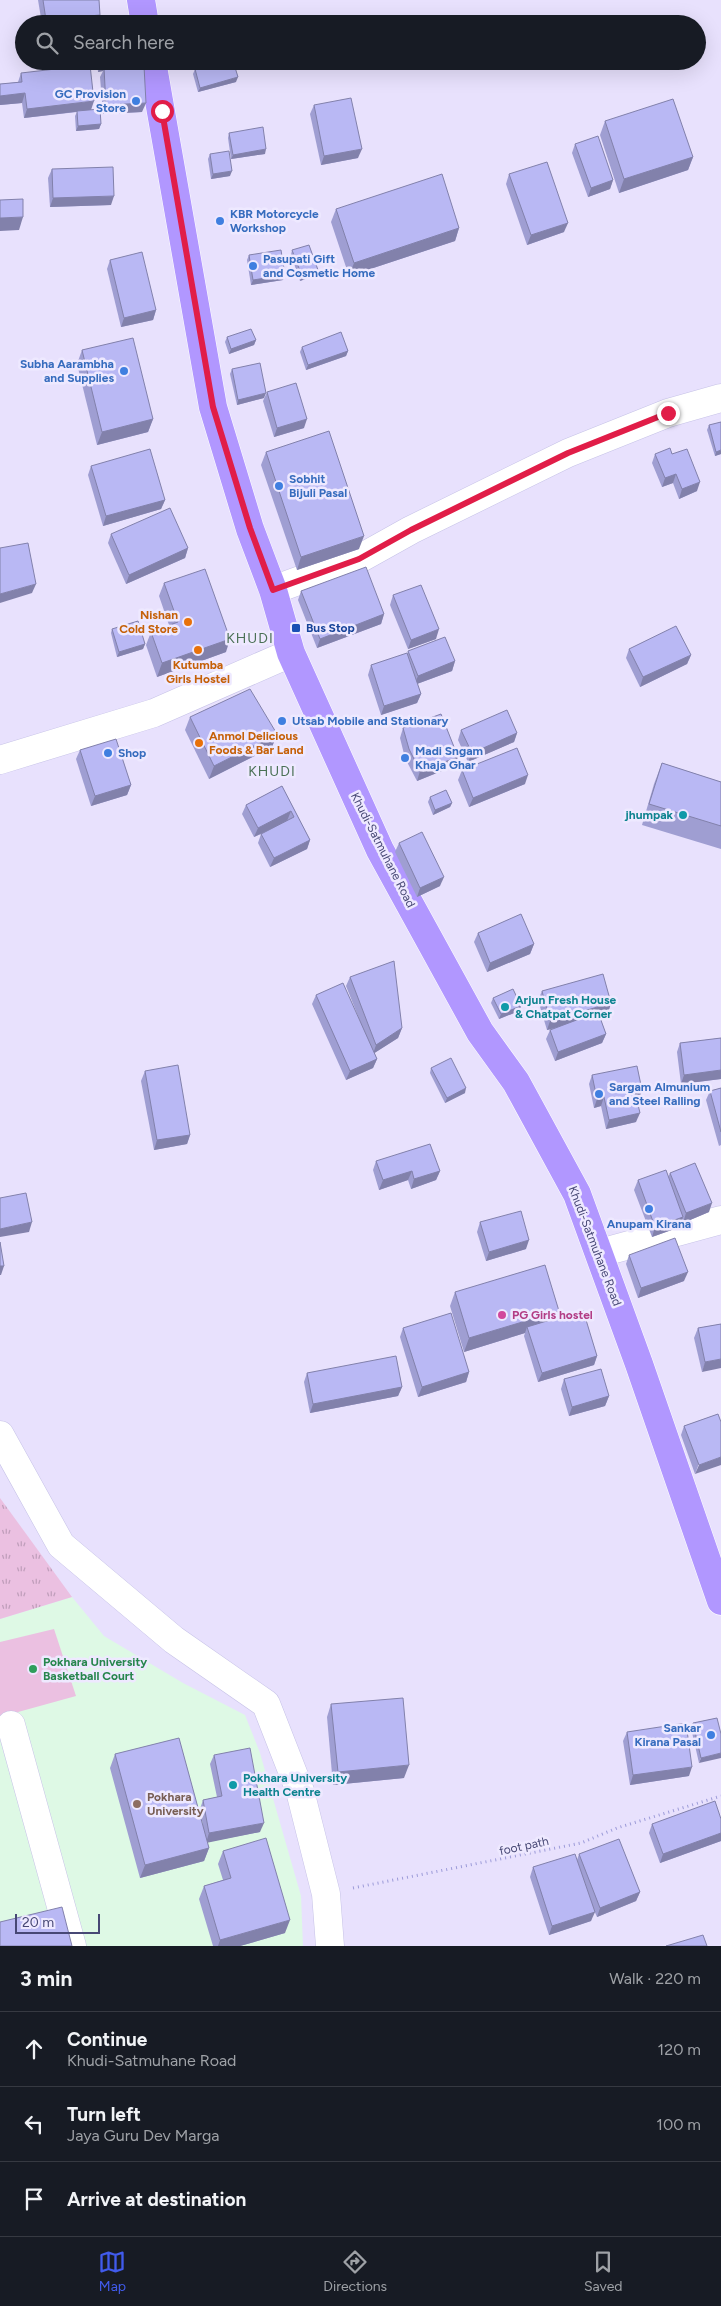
<!DOCTYPE html>
<meta charset="utf-8">
<style>
:root{--surface:#171b24;--page:#242831;--text:#f1f3f6;--muted:#9ea1a6;--line:#363941;--accent:#415bec}
body{margin:0;font-family:Figtree,sans-serif;background:var(--page);color:var(--text)}
.scale{position:absolute;left:15px;bottom:12px;width:85px;box-sizing:border-box;padding-left:5px;border:2px solid #474875;border-top:0;font-size:14px;line-height:18px;white-space:nowrap;color:#474875;-webkit-text-stroke:4px #eee9ff;paint-order:stroke}
.stop{position:absolute;width:15px;height:15px;margin:-11px;border:4px solid #e11d48;border-radius:50%;background:#fff}
.stop.end{background:#e11d48;border-color:#fff;box-shadow:0 1px 5px #0008}
.list{margin:0;padding:0;list-style:none}
h2{display:flex;justify-content:space-between;align-items:center;height:65px;margin:0;padding:0 20px;font-size:21px}
h2 small{font-size:16px;font-weight:400;color:var(--muted)}
.list li{display:grid;grid-template-columns:32px 1fr auto;gap:15px;align-items:center;box-sizing:border-box;height:75px;padding:0 20px;border-top:1px solid var(--line)}
.list b{display:block;font-size:19px;white-space:nowrap}
.list p{margin:0;font-size:16px;white-space:nowrap;color:var(--muted)}
.list em{font-size:16px;font-style:normal;color:var(--muted)}
.icon{flex:none;width:28px;height:28px;fill:none;stroke:currentColor;stroke-width:2;stroke-linecap:round;stroke-linejoin:round}
.map{position:relative;flex:none;width:721px;height:1946px;overflow:hidden}
.search{position:absolute;background:var(--surface);box-shadow:0 5px 20px #0002;left:15px;right:15px;top:15px;height:55px;display:flex;align-items:center;gap:12px;box-sizing:border-box;padding:0 18px;border-radius:28px;color:var(--muted);font-size:19px}
.sheet{height:290px;background:var(--surface)}
nav{display:flex;justify-content:space-around;align-items:center;box-sizing:border-box;height:70px;border-top:1px solid var(--line);background:var(--surface);font-size:14px;color:var(--muted)}
nav a{display:grid;justify-items:center;gap:2px}
nav .on{color:var(--accent)}
.map>svg:first-child{display:block}
</style>
<div class="map">
<svg width="721" height="1946" viewBox="0 0 721 1946">
<defs>
<pattern id="grass-tufts" width="24" height="20" patternUnits="userSpaceOnUse" patternTransform="scale(1.25)"><rect width="24" height="20" fill="#ebc0e1"/><path d="M3 7l-1-3M5 7V3M7 7l1-3M15 17l-1-3M17 17v-4M19 17l1-3" fill="none" stroke="#c09ebb"/></pattern>
</defs>
<rect width="100%" height="100%" fill="#e8e1fd"/>
<!-- education -->
<polygon fill="#def9e5" points="72,1597 104,1636 183,1683 245,1715 260,1753 301,1896 303,1946 0,1946 0,1619"/>
<!-- grass -->
<polygon fill="url(#grass-tufts)" points="0,1498 72,1597 0,1619"/>
<!-- pitch -->
<polygon fill="#ebc0e1" points="54,1629 76,1696 0,1717 0,1642"/>
<g fill="none" stroke-linecap="round" stroke-linejoin="round">
<defs>
<g id="minor">
<polyline points="273,590 359,559 411,530 568,453 668,413 721,398"/>
<polyline points="0,760 154,713 291,653"/>
<polyline points="600,1253 721,1220"/>
<polyline points="0,1435 61,1545 174,1640 266,1704 300,1791 326,1894 330,1946"/>
<polyline points="11,1725 72,1946"/>
</g>
<g id="major">
<polyline points="141,0 145,24"/>
<polyline points="152,61 213,407 250,529 273,590 291,653 380,850 480,1032 516,1082 577,1194 639,1364 721,1601"/>
</g>
</defs>
<!-- minor casing -->
<use href="#minor" stroke="#c6c2e7" stroke-width="29"/>
<!-- major casing -->
<use href="#major" stroke="#fff" stroke-width="29"/>
<!-- path -->
<polyline stroke="#9c9bd8" stroke-width="3" stroke-dasharray="1 4" stroke-linecap="butt" points="353,1888 581,1843 617,1828 721,1796"/>
<!-- minor -->
<use href="#minor" stroke="#fff" stroke-width="28"/>
<!-- major -->
<use href="#major" stroke="#b197ff" stroke-width="28"/>
</g>
<!-- wall -->
<g fill="#9f9ed2">
<polygon points="38,0 99,0 100,15 97,24 42,24"/>
<polygon points="97,61 142,61 140,65 132,67 142,112 103,114 100,77 103,71 98,72"/>
<polygon points="195,69 236,82 198,92 193,74"/>
<polygon points="21,73 91,110 101,124 99,129 76,131 75,116 77,112 24,118 22,103 0,105 0,84 18,82"/>
<polygon points="314,105 358,158 321,165 310,114"/>
<polygon points="605,121 693,157 688,170 619,193 600,135"/>
<polygon points="229,133 265,154 231,159 228,138"/>
<polygon points="575,144 613,180 610,189 588,197 572,153"/>
<polygon points="210,154 230,176 211,179 208,159"/>
<polygon points="52,169 111,205 50,207 48,178"/>
<polygon points="509,174 564,232 527,245 506,184"/>
<polygon points="336,209 459,228 455,241 349,276 331,222"/>
<polygon points="292,250 316,275 300,281 291,255"/>
<polygon points="249,255 283,280 251,285 247,260"/>
<polygon points="110,260 156,310 153,320 121,327 107,269"/>
<polygon points="227,337 256,340 254,345 229,354 225,342"/>
<polygon points="302,347 348,351 346,356 306,370 300,352"/>
<polygon points="82,350 153,419 148,432 97,445 77,364"/>
<polygon points="232,369 264,398 237,405 230,374"/>
<polygon points="267,392 304,428 274,437 263,401"/>
<polygon points="709,425 721,454 715,456 707,430"/>
<polygon points="266,452 359,549 297,570 261,465"/>
<polygon points="655,454 672,454 697,491 679,499 673,483 662,487 652,463"/>
<polygon points="91,466 165,500 161,509 103,526 88,475"/>
<polygon points="111,534 188,548 185,558 126,584 108,543"/>
<polygon points="164,583 226,652 157,677 146,645 151,632 169,625 159,596"/>
<polygon points="301,591 384,614 381,624 317,648 298,600"/>
<polygon points="393,595 436,639 408,649 390,605"/>
<polygon points="112,629 145,644 143,649 117,657 111,633"/>
<polygon points="629,649 691,655 687,664 640,687 626,658"/>
<polygon points="408,651 455,661 452,671 417,684 421,694 417,703 381,715 368,675 371,665 407,654"/>
<polygon points="190,717 277,734 272,747 209,779 185,730"/>
<polygon points="403,728 458,757 454,766 417,781 405,758 400,738"/>
<polygon points="461,730 517,733 514,742 468,762 458,740"/>
<polygon points="80,750 131,785 127,795 91,806 76,759"/>
<polygon points="662,763 721,782 721,849 642,825 654,784"/>
<polygon points="462,770 525,784 469,807 458,780"/>
<polygon points="282,786 310,840 307,849 270,867 258,843 261,834 254,837 242,814 246,805"/>
<polygon points="430,797 452,803 450,807 433,815 428,802"/>
<polygon points="399,843 440,886 417,897 395,852"/>
<polygon points="478,933 534,944 530,954 487,972 474,942"/>
<polygon points="350,977 402,1028 398,1038 374,1053 377,1059 373,1068 346,1080 312,1004 316,995 360,1021 346,986"/>
<polygon points="542,991 611,1003 608,1013 599,1015 606,1034 602,1043 555,1061 546,1039 550,1030 553,1029 547,1030 538,1000"/>
<polygon points="493,998 521,1006 519,1011 499,1019 491,1003"/>
<polygon points="721,1038 721,1079 681,1084 677,1052 680,1043"/>
<polygon points="431,1068 465,1093 445,1103 430,1073"/>
<polygon points="145,1071 190,1135 187,1144 154,1150 141,1081"/>
<polygon points="592,1075 642,1090 639,1100 637,1100 636,1122 606,1129 601,1106 594,1108 589,1084"/>
<polygon points="721,1088 721,1145 719,1146 706,1100 710,1091"/>
<polygon points="376,1161 440,1171 436,1180 411,1189 408,1180 379,1190 373,1170"/>
<polygon points="670,1173 709,1212 683,1223 682,1221 680,1227 652,1237 634,1190 638,1180 668,1177"/>
<polygon points="480,1222 526,1249 486,1261 477,1232"/>
<polygon points="629,1255 684,1281 638,1298 626,1264"/>
<polygon points="455,1292 556,1318 597,1356 594,1365 538,1382 524,1336 525,1333 464,1352 450,1306"/>
<polygon points="721,1324 702,1372 694,1338 698,1328"/>
<polygon points="403,1328 469,1372 466,1382 418,1397 400,1337"/>
<polygon points="307,1373 402,1387 398,1396 310,1413 304,1382"/>
<polygon points="564,1379 609,1396 605,1406 569,1416 561,1389"/>
<polygon points="718,1414 695,1474 681,1435 684,1426"/>
<polygon points="331,1704 404,1778 333,1785 327,1717"/>
<polygon points="717,1718 699,1763 691,1728 693,1723"/>
<polygon points="627,1732 689,1776 630,1785 623,1741"/>
<polygon points="115,1754 203,1826 200,1809 203,1800 217,1797 210,1764 214,1755 260,1832 207,1842 209,1848 204,1861 140,1878 110,1768"/>
<polygon points="721,1819 721,1841 660,1863 649,1833 652,1824"/>
<polygon points="223,1851 285,1933 240,1946 213,1946 199,1899 204,1886 223,1880 218,1864"/>
<polygon points="579,1854 640,1892 636,1901 597,1917 593,1908 591,1921 549,1935 530,1877 533,1867 577,1860"/>
</g>
<!-- shaded-wall -->
<g fill="#8281ab">
<polygon points="100,15 97,24 45,24 46,20"/>
<polygon points="109,61 142,61 140,65 104,71 104,68 103,71 98,72 102,62"/>
<polygon points="238,77 236,82 198,92 200,88"/>
<polygon points="25,93 22,103 0,105 0,96"/>
<polygon points="94,101 91,110 24,118 27,109"/>
<polygon points="146,103 142,112 103,114 106,105"/>
<polygon points="101,124 99,129 76,131 78,126"/>
<polygon points="266,149 265,154 231,159 233,155"/>
<polygon points="362,149 358,158 321,165 324,156"/>
<polygon points="693,157 688,170 619,193 624,179"/>
<polygon points="232,171 230,176 211,179 213,174"/>
<polygon points="613,180 610,189 588,197 591,188"/>
<polygon points="114,196 111,205 50,207 53,198"/>
<polygon points="23,217 19,230 0,231 0,218"/>
<polygon points="568,223 564,232 527,245 531,235"/>
<polygon points="459,228 455,241 349,276 354,263"/>
<polygon points="318,270 316,275 300,281 302,276"/>
<polygon points="285,275 283,280 251,285 253,280"/>
<polygon points="156,310 153,320 121,327 124,318"/>
<polygon points="256,340 254,345 229,354 231,349"/>
<polygon points="348,351 346,356 306,370 308,365"/>
<polygon points="266,393 264,398 237,405 238,400"/>
<polygon points="153,419 148,432 97,445 102,432"/>
<polygon points="307,419 304,428 274,437 277,428"/>
<polygon points="721,450 721,454 715,456 716,452"/>
<polygon points="676,474 673,483 662,487 665,478"/>
<polygon points="700,482 697,491 679,499 682,489"/>
<polygon points="165,500 161,509 103,526 106,516"/>
<polygon points="364,536 359,549 297,570 301,557"/>
<polygon points="188,548 185,558 126,584 129,575"/>
<polygon points="36,584 32,593 0,603 0,594"/>
<polygon points="384,614 381,624 317,648 320,639"/>
<polygon points="439,629 436,639 408,649 411,640"/>
<polygon points="230,639 226,652 157,677 162,663"/>
<polygon points="145,644 143,649 117,657 119,652"/>
<polygon points="691,655 687,664 640,687 643,677"/>
<polygon points="455,661 452,671 414,685 418,676"/>
<polygon points="421,694 417,703 381,715 384,706"/>
<polygon points="517,733 514,742 468,762 472,753"/>
<polygon points="277,734 272,747 209,779 214,766"/>
<polygon points="458,757 454,766 417,781 420,771"/>
<polygon points="528,775 525,784 469,807 473,798"/>
<polygon points="131,785 127,795 91,806 95,796"/>
<polygon points="452,803 450,807 433,815 435,810"/>
<polygon points="291,811 287,821 254,837 258,828"/>
<polygon points="310,840 307,849 270,867 274,858"/>
<polygon points="444,877 440,886 417,897 420,888"/>
<polygon points="534,944 530,954 487,972 490,963"/>
<polygon points="611,1003 608,1013 547,1030 550,1021"/>
<polygon points="521,1006 519,1011 499,1019 501,1014"/>
<polygon points="402,1028 398,1038 373,1054 376,1045"/>
<polygon points="606,1034 602,1043 555,1061 558,1052"/>
<polygon points="377,1059 373,1068 346,1080 350,1071"/>
<polygon points="721,1070 721,1079 681,1084 684,1075"/>
<polygon points="466,1088 465,1093 445,1103 447,1098"/>
<polygon points="642,1090 639,1100 632,1101 635,1092"/>
<polygon points="604,1097 601,1106 594,1108 597,1099"/>
<polygon points="640,1113 636,1122 606,1129 609,1120"/>
<polygon points="190,1135 187,1144 154,1150 157,1140"/>
<polygon points="412,1171 408,1180 379,1190 383,1180"/>
<polygon points="440,1171 436,1180 411,1189 414,1179"/>
<polygon points="712,1203 709,1212 683,1223 686,1213"/>
<polygon points="683,1217 680,1227 652,1237 655,1227"/>
<polygon points="32,1222 29,1232 0,1237 0,1229"/>
<polygon points="529,1240 526,1249 486,1261 489,1252"/>
<polygon points="0,1266 4,1266 1,1275 0,1275"/>
<polygon points="688,1272 684,1281 638,1298 641,1288"/>
<polygon points="559,1311 554,1325 527,1327 525,1333 464,1352 469,1338"/>
<polygon points="597,1356 594,1365 538,1382 542,1373"/>
<polygon points="721,1359 721,1368 702,1372 705,1362"/>
<polygon points="469,1372 466,1382 418,1397 422,1387"/>
<polygon points="402,1387 398,1396 310,1413 313,1404"/>
<polygon points="609,1396 605,1406 569,1416 572,1407"/>
<polygon points="721,1457 721,1465 695,1474 699,1465"/>
<polygon points="721,1753 721,1758 699,1763 701,1758"/>
<polygon points="409,1765 404,1778 333,1785 338,1772"/>
<polygon points="692,1767 689,1776 630,1785 633,1775"/>
<polygon points="264,1823 260,1832 206,1843 209,1833"/>
<polygon points="721,1833 721,1841 660,1863 663,1854"/>
<polygon points="209,1848 204,1861 140,1878 145,1865"/>
<polygon points="640,1892 636,1901 597,1917 600,1908"/>
<polygon points="595,1912 591,1921 549,1935 552,1926"/>
<polygon points="290,1920 285,1933 240,1946 218,1946 220,1940"/>
</g>
<!-- building -->
<g fill="#b9b8f4" stroke="#8281ab">
<polygon points="43,0 99,0 100,15 46,20"/>
<polygon points="221,61 233,61 238,77 200,88 195,69"/>
<polygon points="90,65 94,101 27,109 25,93 0,96 0,84 22,82 21,73"/>
<polygon points="144,66 146,103 106,105 104,68"/>
<polygon points="351,98 362,149 324,156 314,105"/>
<polygon points="673,99 693,157 624,179 605,121"/>
<polygon points="100,109 101,124 78,126 77,111"/>
<polygon points="263,127 266,149 233,155 229,133"/>
<polygon points="598,136 613,180 591,188 575,144"/>
<polygon points="229,151 232,171 213,174 210,154"/>
<polygon points="547,162 568,223 531,235 509,174"/>
<polygon points="113,167 114,196 53,198 52,169"/>
<polygon points="442,174 459,228 354,263 336,209"/>
<polygon points="23,199 23,217 0,218 0,200"/>
<polygon points="309,245 318,270 302,276 292,250"/>
<polygon points="281,250 285,275 253,280 249,255"/>
<polygon points="142,252 156,310 124,318 110,260"/>
<polygon points="251,329 256,340 231,349 227,337"/>
<polygon points="341,332 348,351 308,365 302,347"/>
<polygon points="133,338 153,419 102,432 82,350"/>
<polygon points="260,363 266,393 238,400 232,369"/>
<polygon points="296,383 307,419 277,428 267,392"/>
<polygon points="721,422 721,450 716,452 709,425"/>
<polygon points="329,431 364,536 301,557 266,452"/>
<polygon points="670,448 672,454 687,449 700,482 682,489 676,474 665,478 655,454"/>
<polygon points="150,449 165,500 106,516 91,466"/>
<polygon points="170,508 188,548 129,575 111,534"/>
<polygon points="28,543 36,584 0,594 0,548"/>
<polygon points="366,567 384,614 320,639 301,591"/>
<polygon points="205,569 230,639 162,663 151,632 178,622 164,583"/>
<polygon points="421,585 439,629 411,640 393,595"/>
<polygon points="138,621 145,644 119,652 112,629"/>
<polygon points="676,626 691,655 643,677 629,649"/>
<polygon points="445,637 455,661 418,676 408,651"/>
<polygon points="407,653 421,694 384,706 371,665"/>
<polygon points="250,689 277,734 214,766 190,717"/>
<polygon points="507,710 517,733 472,753 461,730"/>
<polygon points="441,714 458,757 420,771 409,749 403,728"/>
<polygon points="116,739 131,785 95,796 80,750"/>
<polygon points="517,748 528,775 473,798 462,770"/>
<polygon points="662,763 721,782 721,826 649,804"/>
<polygon points="282,786 310,840 274,858 261,834 294,817 291,811 258,828 246,805"/>
<polygon points="446,790 452,803 435,810 430,797"/>
<polygon points="422,832 444,877 420,888 399,843"/>
<polygon points="521,914 534,944 490,963 478,933"/>
<polygon points="394,961 402,1028 376,1045 350,977"/>
<polygon points="603,974 611,1003 550,1021 542,991"/>
<polygon points="343,983 377,1059 350,1071 316,995"/>
<polygon points="513,989 521,1006 501,1014 493,998"/>
<polygon points="598,1012 606,1034 558,1052 550,1030"/>
<polygon points="721,1038 721,1070 684,1075 680,1043"/>
<polygon points="451,1058 466,1088 447,1098 431,1068"/>
<polygon points="178,1065 190,1135 157,1140 145,1071"/>
<polygon points="637,1066 642,1090 635,1092 640,1113 609,1120 604,1097 597,1099 592,1075"/>
<polygon points="721,1088 721,1132 710,1091"/>
<polygon points="430,1144 440,1171 414,1179 412,1171 383,1180 376,1161"/>
<polygon points="695,1163 712,1203 686,1213 670,1173"/>
<polygon points="666,1170 683,1217 655,1227 638,1180"/>
<polygon points="26,1193 32,1222 0,1229 0,1198"/>
<polygon points="521,1211 529,1240 489,1252 480,1222"/>
<polygon points="675,1238 688,1272 641,1288 629,1255"/>
<polygon points="0,1242 4,1266 0,1266"/>
<polygon points="545,1265 559,1311 469,1338 455,1292"/>
<polygon points="583,1310 597,1356 542,1373 527,1327"/>
<polygon points="451,1313 469,1372 422,1387 403,1328"/>
<polygon points="721,1324 721,1359 705,1362 698,1328"/>
<polygon points="396,1356 402,1387 313,1404 307,1373"/>
<polygon points="601,1369 609,1396 572,1407 564,1379"/>
<polygon points="718,1414 721,1422 721,1457 699,1465 684,1426"/>
<polygon points="403,1698 409,1765 338,1772 331,1704"/>
<polygon points="717,1718 721,1734 721,1753 701,1758 693,1723"/>
<polygon points="686,1723 692,1767 633,1775 627,1732"/>
<polygon points="179,1738 209,1848 145,1865 115,1754"/>
<polygon points="250,1748 264,1823 209,1833 203,1800 222,1796 214,1755"/>
<polygon points="715,1801 721,1819 721,1833 663,1854 652,1824"/>
<polygon points="266,1838 290,1920 220,1940 204,1886 231,1878 223,1851"/>
<polygon points="619,1839 640,1892 600,1908 579,1854"/>
<polygon points="575,1854 595,1912 552,1926 533,1867"/>
<polygon points="62,1907 72,1946 0,1946 0,1922"/>
<polygon points="703,1935 707,1946 666,1946"/>
</g>
<g fill="none" stroke-linecap="round" stroke-linejoin="round">
<!-- route -->
<polyline stroke="#e11d48" stroke-width="6" points="162,111 213,407 250,528 273,590 359,559 411,530 568,453 668,413"/>
</g>
<!-- markers -->
<g fill="#3f7fe0" stroke="#eee9ff" stroke-width="2">
<circle cx="136" cy="101" r="5"/>
<circle cx="220" cy="221" r="5"/>
<circle cx="253" cy="266" r="5"/>
<circle cx="124" cy="371" r="5"/>
<circle cx="279" cy="486" r="5"/>
<circle cx="282" cy="721" r="5"/>
<circle cx="108" cy="753" r="5"/>
<circle cx="405" cy="758" r="5"/>
<circle cx="599" cy="1094" r="5"/>
<circle cx="649" cy="1209" r="5"/>
<circle cx="711" cy="1735" r="5"/>
</g>
<g fill="#e8710a" stroke="#eee9ff" stroke-width="2">
<circle cx="188" cy="622" r="5"/>
<circle cx="198" cy="650" r="5"/>
<circle cx="199" cy="743" r="5"/>
</g>
<rect fill="#1a4fb4" stroke="#eee9ff" stroke-width="2" x="291" y="623" width="10" height="10" rx="2.5"/>
<g fill="#0f9aa8" stroke="#eee9ff" stroke-width="2">
<circle cx="683" cy="815" r="5"/>
<circle cx="505" cy="1007" r="5"/>
<circle cx="233" cy="1785" r="5"/>
</g>
<circle fill="#d1479c" stroke="#eee9ff" stroke-width="2" cx="502" cy="1315" r="5"/>
<circle fill="#2e9e5b" stroke="#eee9ff" stroke-width="2" cx="33" cy="1669" r="5"/>
<circle fill="#8d6e63" stroke="#eee9ff" stroke-width="2" cx="137" cy="1804" r="5"/>
<g text-anchor="middle" dominant-baseline="central" stroke-width="5" stroke-linejoin="round" paint-order="stroke">
<!-- shop labels -->
<g font-size="12" font-weight="bold" fill="#366cbe" stroke="#eee9ff" text-anchor="start">
<text x="126" y="94" text-anchor="end">GC Provision<tspan x="126" dy="14">Store</tspan></text>
<text x="230" y="214">KBR Motorcycle<tspan x="230" dy="14">Workshop</tspan></text>
<text x="263" y="259">Pasupati Gift<tspan x="263" dy="14">and Cosmetic Home</tspan></text>
<text x="114" y="364" text-anchor="end">Subha Aarambha<tspan x="114" dy="14">and Supplies</tspan></text>
<text x="289" y="479">Sobhit<tspan x="289" dy="14">Bijuli Pasal</tspan></text>
<text x="292" y="721">Utsab Mobile and Stationary</text>
<text x="415" y="751">Madi Sngam<tspan x="415" dy="14">Khaja Ghar</tspan></text>
<text x="118" y="753">Shop</text>
<text x="609" y="1087">Sargam Almunium<tspan x="609" dy="14">and Steel Ralling</tspan></text>
<text x="649" y="1224" text-anchor="middle">Anupam Kirana</text>
<text x="701" y="1728" text-anchor="end">Sankar<tspan x="701" dy="14">Kirana Pasal</tspan></text>
</g>
<!-- food labels -->
<g font-size="12" font-weight="bold" fill="#c56008" stroke="#eee9ff" text-anchor="end">
<text x="178" y="615">Nishan<tspan x="178" dy="14">Cold Store</tspan></text>
<text x="198" y="665" text-anchor="middle">Kutumba<tspan x="198" dy="14">Girls Hostel</tspan></text>
<text x="209" y="736" text-anchor="start">Anmol Delicious<tspan x="209" dy="14">Foods &amp; Bar Land</tspan></text>
</g>
<!-- transit labels -->
<g font-size="12" font-weight="bold" fill="#164399" stroke="#eee9ff" text-anchor="start">
<text x="306" y="628">Bus Stop</text>
</g>
<!-- culture labels -->
<g font-size="12" font-weight="bold" fill="#0d838f" stroke="#eee9ff" text-anchor="start">
<text x="673" y="815" text-anchor="end">jhumpak</text>
<text x="515" y="1000">Arjun Fresh House<tspan x="515" dy="14">&amp; Chatpat Corner</tspan></text>
<text x="243" y="1778">Pokhara University<tspan x="243" dy="14">Health Centre</tspan></text>
</g>
<!-- street labels -->
<g font-size="12" fill="#474875" stroke="#eee9ff">
<text transform="translate(383 850) rotate(63)">Khudi-Satmuhane Road</text>
<text transform="translate(595 1246) rotate(69)">Khudi-Satmuhane Road</text>
<text transform="translate(524 1846) rotate(-12)">foot path</text>
</g>
<!-- hotel labels -->
<g font-size="12" font-weight="bold" fill="#b23c85" stroke="#eee9ff" text-anchor="start">
<text x="512" y="1315">PG Girls hostel</text>
</g>
<!-- leisure labels -->
<g font-size="12" font-weight="bold" fill="#27864d" stroke="#eee9ff" text-anchor="start">
<text x="43" y="1662">Pokhara University<tspan x="43" dy="14">Basketball Court</tspan></text>
</g>
<!-- education labels -->
<g font-size="12" font-weight="bold" fill="#785e54" stroke="#eee9ff" text-anchor="start">
<text x="147" y="1797">Pokhara<tspan x="147" dy="14">University</tspan></text>
</g>
<!-- neighbourhood labels -->
<g font-size="14" letter-spacing="1" fill="#4a7055" stroke="#eee9ff">
<text x="250" y="638">KHUDI</text>
<text x="272" y="771">KHUDI</text>
</g>
</g>
</svg>
<div class="scale">20 m</div>
<div class="stop" style="left:162px;top:111px"></div>
<div class="stop end" style="left:668px;top:413px"></div>
<div class="search"><svg class="icon" aria-label="search" viewBox="0 0 24 24"><circle cx="10" cy="10" r="6"/><path d="M15 15l6 6"/></svg>Search here</div>
</div>
<section class="sheet">
<h2>3 min<small>Walk · 220 m</small></h2>
<ul class="list">
<li><svg class="icon" aria-label="ahead" viewBox="0 0 24 24"><path d="M12 20V5M6 11l6-6 6 6"/></svg><div><b>Continue</b><p>Khudi-Satmuhane Road</p></div><em>120 m</em></li>
<li><svg class="icon" aria-label="left" viewBox="0 0 24 24"><path d="M17 20v-9H6M10 6l-5 5 5 5"/></svg><div><b>Turn left</b><p>Jaya Guru Dev Marga</p></div><em>100 m</em></li>
<li><svg class="icon" aria-label="arrive" viewBox="0 0 24 24"><path d="M6 21V4h12l-3 4 3 4H6"/></svg><div><b>Arrive at destination</b></div></li>
</ul>
</section>
<nav>
<a class="on"><svg class="icon" aria-label="map" viewBox="0 0 24 24"><path d="M3 6l6-2 6 2 6-2v14l-6 2-6-2-6 2zM9 4v14M15 6v14"/></svg>Map</a>
<a><svg class="icon" aria-label="directions" viewBox="0 0 24 24"><path d="M12 3l9 9-9 9-9-9zM9 14v-3h6M13 9l2 2-2 2"/></svg>Directions</a>
<a><svg class="icon" aria-label="saved" viewBox="0 0 24 24"><path d="M7 4h10v16l-5-4-5 4z"/></svg>Saved</a>
</nav>
